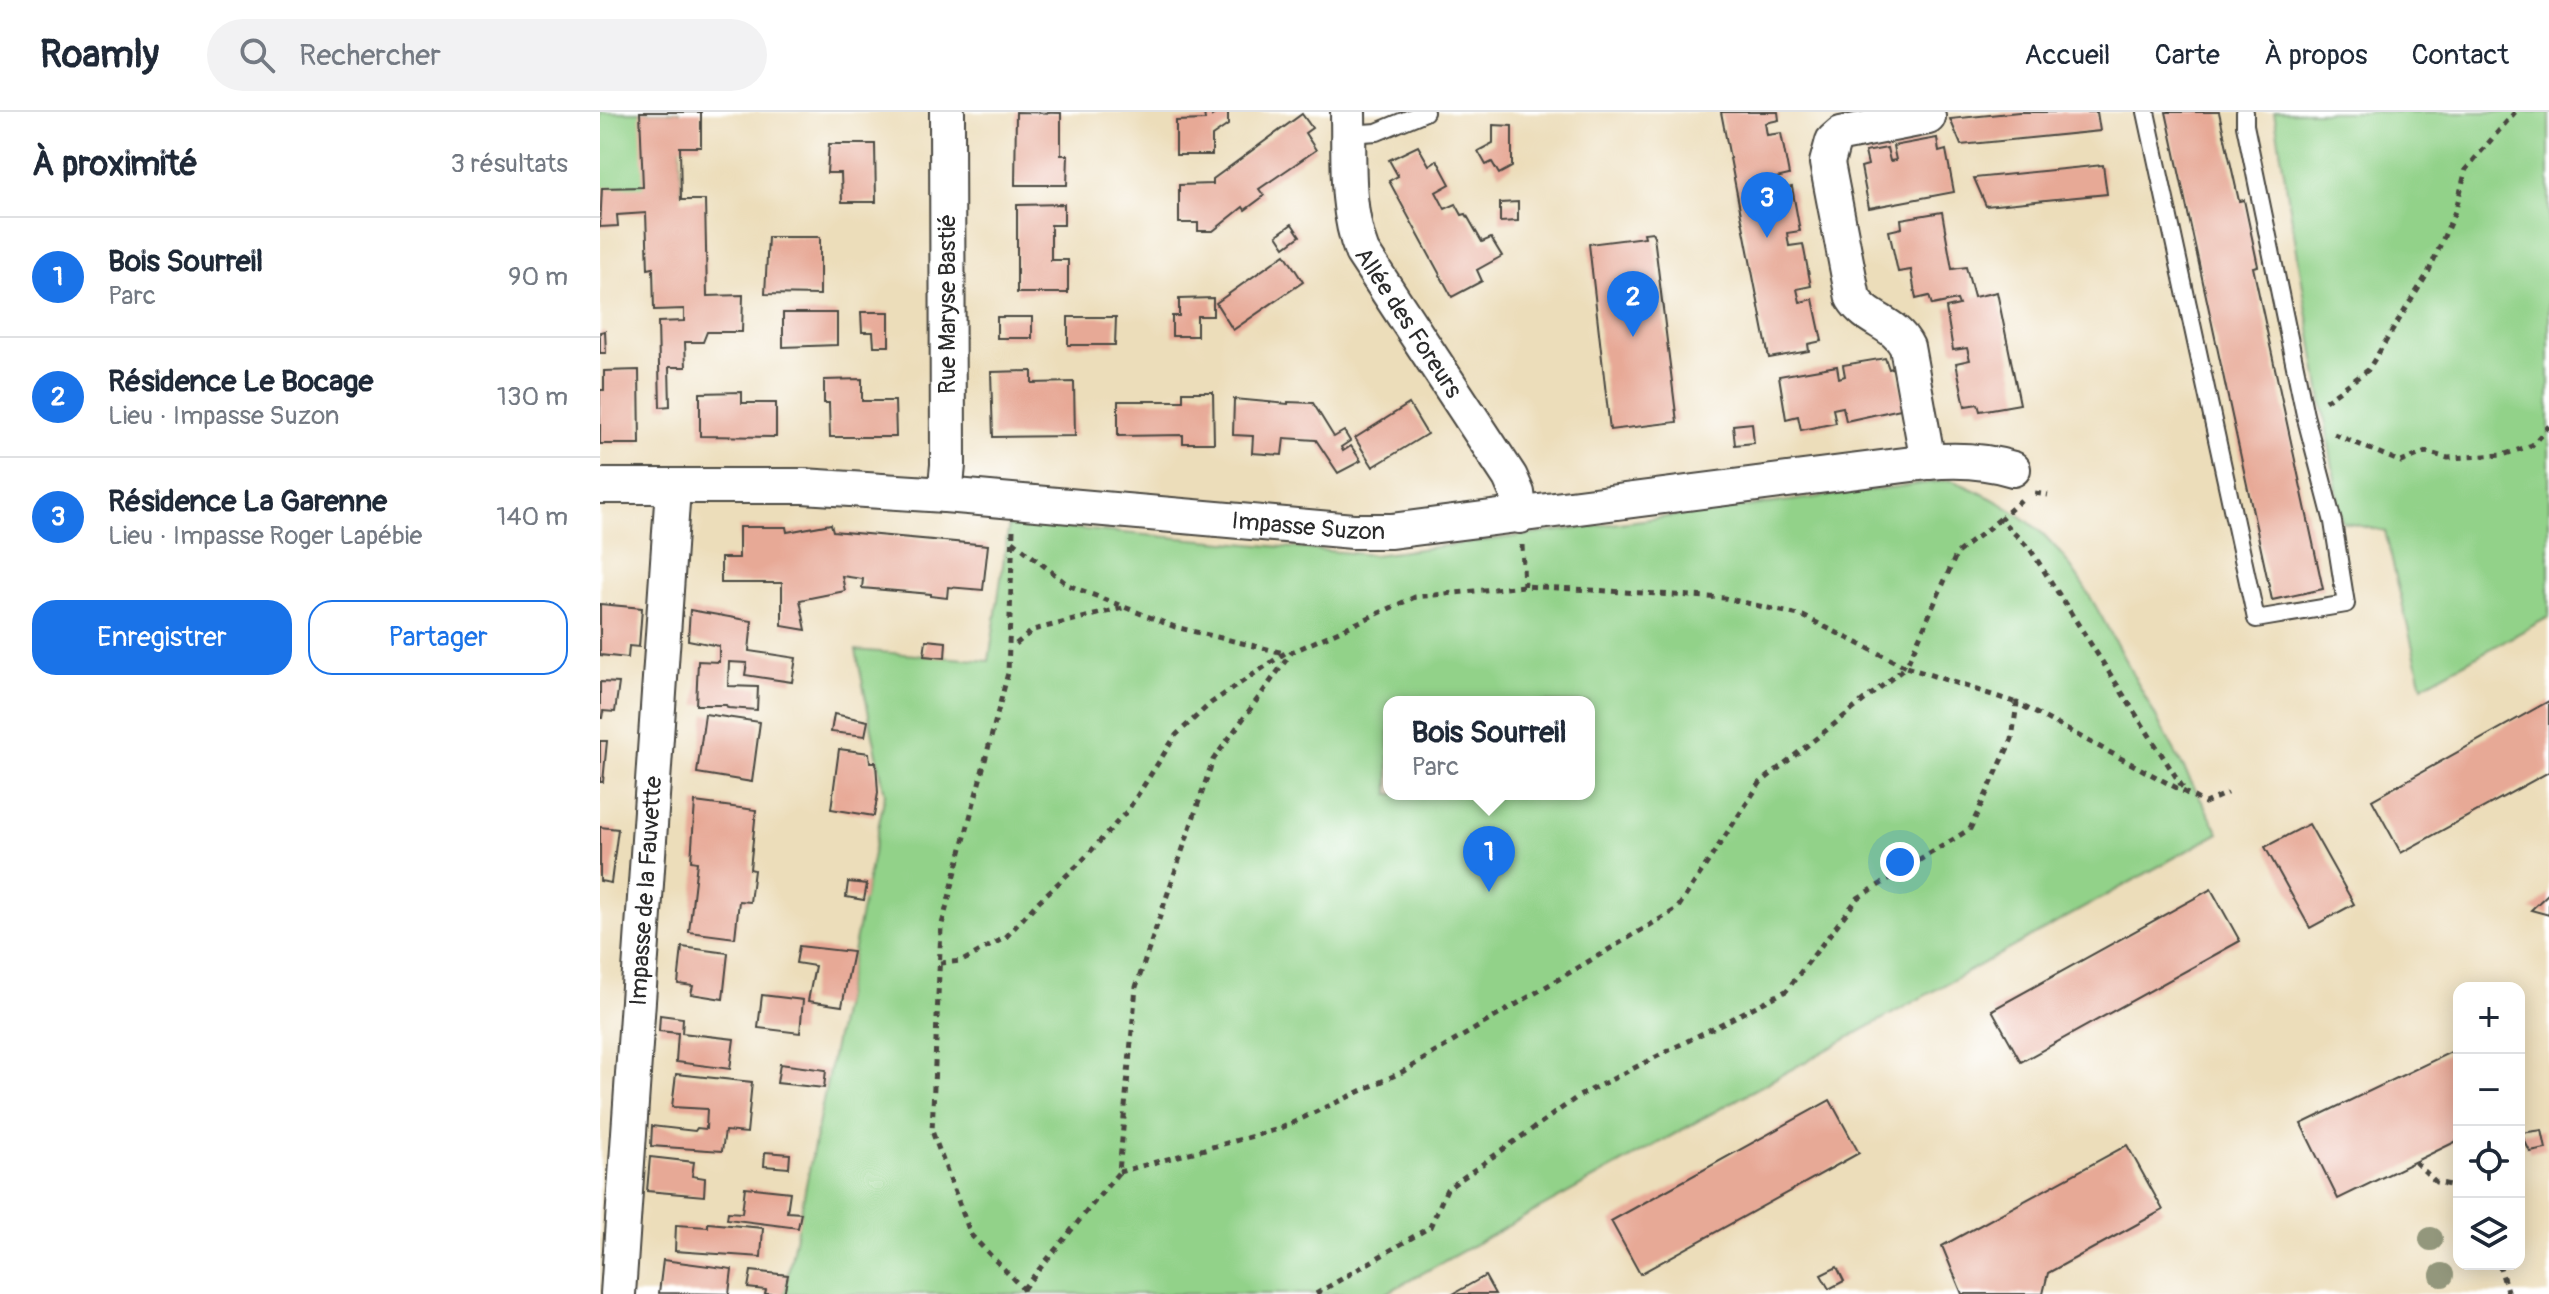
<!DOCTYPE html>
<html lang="fr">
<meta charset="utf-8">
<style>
:root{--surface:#fff;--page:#f2f2f3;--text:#1f2937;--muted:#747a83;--line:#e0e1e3;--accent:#1a73e8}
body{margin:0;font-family:Pangolin,sans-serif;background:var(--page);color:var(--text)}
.controls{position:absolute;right:24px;bottom:24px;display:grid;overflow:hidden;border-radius:16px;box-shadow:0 4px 20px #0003}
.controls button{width:72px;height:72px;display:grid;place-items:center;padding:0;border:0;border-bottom:2px solid var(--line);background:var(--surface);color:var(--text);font:40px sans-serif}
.you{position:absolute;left:1300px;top:750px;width:28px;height:28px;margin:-20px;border:6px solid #fff;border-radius:50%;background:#1a73e8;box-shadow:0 0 0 12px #1a73e833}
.badge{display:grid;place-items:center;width:52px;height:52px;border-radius:50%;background:var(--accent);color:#fff;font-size:26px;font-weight:700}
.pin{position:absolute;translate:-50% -66px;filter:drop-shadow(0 2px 4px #0008)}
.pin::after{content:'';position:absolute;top:42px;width:28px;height:24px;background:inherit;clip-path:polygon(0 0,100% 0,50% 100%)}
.popup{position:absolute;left:783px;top:584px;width:212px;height:104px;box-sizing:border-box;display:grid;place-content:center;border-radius:16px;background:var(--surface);filter:drop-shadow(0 2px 6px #0005);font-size:26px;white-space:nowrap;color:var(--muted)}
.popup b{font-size:30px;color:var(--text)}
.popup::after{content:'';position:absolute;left:50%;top:100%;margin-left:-16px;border:16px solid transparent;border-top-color:var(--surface)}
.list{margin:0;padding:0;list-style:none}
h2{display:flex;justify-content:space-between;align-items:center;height:104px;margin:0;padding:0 32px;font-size:34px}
h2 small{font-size:26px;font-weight:400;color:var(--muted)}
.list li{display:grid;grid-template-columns:52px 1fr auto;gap:24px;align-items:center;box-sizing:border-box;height:120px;padding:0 32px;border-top:2px solid var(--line)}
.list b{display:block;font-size:30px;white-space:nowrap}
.list p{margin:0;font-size:26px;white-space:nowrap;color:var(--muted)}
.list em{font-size:26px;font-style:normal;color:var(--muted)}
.actions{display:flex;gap:16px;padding:24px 32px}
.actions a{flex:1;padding:18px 0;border:2px solid var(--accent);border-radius:24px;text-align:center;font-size:28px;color:var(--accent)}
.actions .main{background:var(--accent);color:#fff}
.icon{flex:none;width:44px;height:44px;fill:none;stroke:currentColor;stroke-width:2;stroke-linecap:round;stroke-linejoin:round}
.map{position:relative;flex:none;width:1949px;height:1182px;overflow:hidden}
header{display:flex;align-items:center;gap:48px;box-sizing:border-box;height:112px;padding:0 40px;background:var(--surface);border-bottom:2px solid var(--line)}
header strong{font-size:38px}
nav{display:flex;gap:44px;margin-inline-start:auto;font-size:28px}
.search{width:560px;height:72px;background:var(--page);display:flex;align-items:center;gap:20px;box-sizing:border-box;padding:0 28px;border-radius:44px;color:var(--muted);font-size:30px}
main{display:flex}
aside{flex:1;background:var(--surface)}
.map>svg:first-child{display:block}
</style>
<header>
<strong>Roamly</strong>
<div class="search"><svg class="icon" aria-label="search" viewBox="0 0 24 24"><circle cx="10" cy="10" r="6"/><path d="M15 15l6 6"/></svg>Rechercher</div>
<nav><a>Accueil</a><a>Carte</a><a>À propos</a><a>Contact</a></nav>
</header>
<main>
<aside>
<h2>À proximité<small>3 résultats</small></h2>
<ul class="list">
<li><span class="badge">1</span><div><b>Bois Sourreil</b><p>Parc</p></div><em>90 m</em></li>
<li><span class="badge">2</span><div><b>Résidence Le Bocage</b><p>Lieu · Impasse Suzon</p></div><em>130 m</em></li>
<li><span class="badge">3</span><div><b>Résidence La Garenne</b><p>Lieu · Impasse Roger Lapébie</p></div><em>140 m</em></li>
</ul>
<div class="actions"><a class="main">Enregistrer</a><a>Partager</a></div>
</aside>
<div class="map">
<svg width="1949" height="1182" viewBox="0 0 1949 1182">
<rect width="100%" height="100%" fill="#fff"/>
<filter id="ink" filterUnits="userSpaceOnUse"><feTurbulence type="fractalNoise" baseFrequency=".0125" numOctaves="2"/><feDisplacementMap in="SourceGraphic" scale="16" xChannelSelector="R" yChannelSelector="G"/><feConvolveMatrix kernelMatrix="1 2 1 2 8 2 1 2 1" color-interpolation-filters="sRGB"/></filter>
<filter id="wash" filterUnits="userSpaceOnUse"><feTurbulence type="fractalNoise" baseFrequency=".006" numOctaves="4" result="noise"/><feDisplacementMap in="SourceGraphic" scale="32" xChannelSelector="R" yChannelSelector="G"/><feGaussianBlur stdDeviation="1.8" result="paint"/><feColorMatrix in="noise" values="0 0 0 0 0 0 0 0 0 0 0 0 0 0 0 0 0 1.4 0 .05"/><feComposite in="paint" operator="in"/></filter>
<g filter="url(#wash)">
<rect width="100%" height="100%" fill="#ecddba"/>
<!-- green -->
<g fill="#92d289" stroke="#5e7e5a" stroke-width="2" fill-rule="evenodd">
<polygon points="0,0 79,0 81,80 0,85"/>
<polygon points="1674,0 1949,0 1949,505 1822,574 1785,419 1742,410"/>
<path d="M 1351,368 C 1386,382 1418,398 1445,424 C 1479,458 1502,506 1525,548 C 1556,606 1588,663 1619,721 L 785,1182 L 184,1182 L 285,682 L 256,538 L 389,549 L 409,411 L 774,443 ZM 789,590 L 989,590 L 989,682 L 789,682 Z"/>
</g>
<g id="blocks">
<!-- building -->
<g fill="#e7a996">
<polygon points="40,0 101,0 101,35 80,35 81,88 105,88 107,184 143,183 142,220 107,220 103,230 85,230 86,255 69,255 70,294 60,295 58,210 84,209 84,197 54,198 53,156 48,157 46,101 17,103 18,114 0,115 2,76 43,75"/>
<polygon points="416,0 461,1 461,43 468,43 467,73 415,73"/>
<polygon points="604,0 612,0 612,4 618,0 628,0 628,13 612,24 612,43 576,43 576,9 605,8"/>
<polygon points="1121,0 1178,0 1179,8 1165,11 1167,23 1181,21 1189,63 1176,66 1178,78 1192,75 1200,119 1187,121 1189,134 1203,132 1211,174 1197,177 1200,190 1213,187 1222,229 1208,232 1209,239 1169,246"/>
<polygon points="1419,0 1497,0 1500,19 1361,33 1350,7"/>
<polygon points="1566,0 1619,0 1639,89 1644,88 1658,154 1653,155 1723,477 1672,488"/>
<polygon points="702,2 712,16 705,21 716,38 659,77 664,84 645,98 643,95 613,119 598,119 598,111 579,111 579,73 613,72 613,67"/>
<polygon points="893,13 912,14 912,55 899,62 892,50 886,53 878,39 893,31"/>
<polygon points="1337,26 1339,40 1346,38 1354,80 1269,96 1261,55 1268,53 1265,40 1287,36 1290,49 1296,48 1293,34"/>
<polygon points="229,32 275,32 276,90 242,90 241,61 227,61"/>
<polygon points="818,34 829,53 837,48 850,72 836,80 845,97 856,92 862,103 866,102 882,130 891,126 902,144 877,158 882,169 852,185 789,69 798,64 789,48"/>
<polygon points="1503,53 1507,82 1386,94 1374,66"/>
<polygon points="918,90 918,109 900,110 900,91"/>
<polygon points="464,92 464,113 451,113 451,148 468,148 468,181 417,181 417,93"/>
<polygon points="1342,100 1352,157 1366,155 1374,185 1397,180 1420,292 1380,299 1378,292 1365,294 1356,251 1370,248 1367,236 1353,238 1346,196 1359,193 1357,188 1332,193 1329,184 1316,187 1311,158 1298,160 1289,119 1302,116 1301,107"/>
<polygon points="692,112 700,124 685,135 677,123"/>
<polygon points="1052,120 1054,124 1077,310 1010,318 989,132 1045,125 1044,121"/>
<polygon points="168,125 220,125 220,183 165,182"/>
<polygon points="685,142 703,170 633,218 616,191"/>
<polygon points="613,186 613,204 597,204 597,224 572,224 572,204 579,204 579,187"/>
<polygon points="261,200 289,200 289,234 274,234 273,220 262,220"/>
<polygon points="183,201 237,201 237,233 183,235"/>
<rect x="397" y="205" width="35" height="21"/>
<polygon points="468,205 516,205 515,233 468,233"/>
<polygon points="5,219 6,241 0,241 0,220"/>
<polygon points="1285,246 1289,257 1296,255 1305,296 1246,309 1243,295 1233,297 1236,311 1201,318 1198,304 1186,307 1179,264 1237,254 1239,266 1245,264 1243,253"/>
<polygon points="39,258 40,332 0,332 0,278 4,278 4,259"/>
<polygon points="432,259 432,271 474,270 475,324 393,325 391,260"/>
<polygon points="262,267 262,289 295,289 296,325 230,325 229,291 224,291 224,268"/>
<polygon points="142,280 142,291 176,291 176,325 100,324 100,281"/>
<polygon points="583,280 613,280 614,331 583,331 583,323 518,324 518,289 583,289"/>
<polygon points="634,287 688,292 688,290 713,291 734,325 744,319 750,329 741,335 743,339 751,334 761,349 738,361 716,328 684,326 682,343 652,341 653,324 633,323"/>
<polygon points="809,292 827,322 773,355 755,326"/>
<polygon points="1152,311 1154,331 1135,333 1133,313"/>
<polygon points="231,412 233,419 388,433 383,478 348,475 347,486 331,484 331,482 262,476 263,467 242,464 245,479 200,488 206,518 182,514 182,471 121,471 121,446 139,446 139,415 186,415 187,420"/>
<polygon points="0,492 42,496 39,535 29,534 28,546 0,543"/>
<polygon points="90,498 152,509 149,539 196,546 192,570 145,563 147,551 129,550 128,574 158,575 157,598 128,596 126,593 96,593 98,549 119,550 119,534 88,528"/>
<polygon points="326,528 346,530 345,546 324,544"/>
<polygon points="0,570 19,571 15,600 3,599 2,606 0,606"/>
<polygon points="1949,589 1949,660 1801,741 1772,688"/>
<polygon points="105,602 160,610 152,670 97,661"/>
<polygon points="234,602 268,609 265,624 231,620"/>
<polygon points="0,629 7,629 3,670 0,670"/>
<polygon points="239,637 269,641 270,650 276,650 278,681 274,704 231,697"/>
<polygon points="95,690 156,698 150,757 154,758 150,790 139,789 135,826 89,820 97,750 91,749"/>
<polygon points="1709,712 1754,792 1710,816 1665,735"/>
<polygon points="0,715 18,717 11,771 0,769"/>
<polygon points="248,770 267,772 264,788 246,785"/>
<polygon points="1611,777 1640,829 1421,950 1392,898"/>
<polygon points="1949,781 1949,803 1931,798"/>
<polygon points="199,834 253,840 242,894 208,889 215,854 196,851"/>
<polygon points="82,835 128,841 123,887 91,882 93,874 78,872"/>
<polygon points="162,883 203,888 200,921 158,916"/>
<polygon points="60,903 83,906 82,921 134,927 130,957 76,950 78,921 59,919"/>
<polygon points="1857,937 1859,942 1859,1028 1738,1087 1701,1012"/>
<polygon points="180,952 226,958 224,976 177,971"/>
<polygon points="76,962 152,970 147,1021 125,1019 122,1039 51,1034 52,1014 95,1019 97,1016 106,1017 107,997 72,995"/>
<polygon points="1230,988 1259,1041 1040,1162 1011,1109"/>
<polygon points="1942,1018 1946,1037 1930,1040 1921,1021"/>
<polygon points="1527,1033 1563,1098 1448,1161 1443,1182 1362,1182 1342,1134"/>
<polygon points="165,1040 190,1042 189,1056 164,1054"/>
<polygon points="50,1045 94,1050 92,1064 105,1066 104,1084 47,1079"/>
<polygon points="145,1075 190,1080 187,1100 201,1101 198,1116 127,1107 128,1100 142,1101"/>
<polygon points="108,1111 163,1116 161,1145 75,1139 76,1113 108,1115"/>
<polygon points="63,1148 132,1157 129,1182 59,1181"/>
<polygon points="1237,1155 1244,1169 1229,1177 1221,1163"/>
<polygon points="151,1159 188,1163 184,1182 165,1182 166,1178 148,1176"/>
<polygon points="885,1164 895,1182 853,1182"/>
</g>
</g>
</g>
<g filter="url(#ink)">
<use href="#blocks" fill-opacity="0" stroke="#484640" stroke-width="2"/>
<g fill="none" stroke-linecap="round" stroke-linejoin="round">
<defs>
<g id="lane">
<polyline points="1546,0 1656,507 1746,492 1733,410 1705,303 1645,13 1645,0"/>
<polyline points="748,22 777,20 825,0"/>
</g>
<g id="street">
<path id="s1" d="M 748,0 C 749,47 745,96 762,140 L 910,365 L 917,381 L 920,404"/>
<path d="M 1328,5 L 1241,22 L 1233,29 L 1227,51 L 1253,186 C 1268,210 1295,210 1307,235 L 1328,350"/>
<path id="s2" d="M 0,374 L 203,374 L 345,383 L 753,419 L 791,419 L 1328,350 C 1358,347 1384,348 1413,357"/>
<polyline points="345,383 348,353 347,0"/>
<path id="s3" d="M 18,1182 L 73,376"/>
</g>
</defs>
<!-- lane casing -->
<use href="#lane" stroke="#484640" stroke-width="20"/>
<!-- street casing -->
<use href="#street" stroke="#484640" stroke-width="38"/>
<!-- path -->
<g stroke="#484640" stroke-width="5" stroke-dasharray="6 6" stroke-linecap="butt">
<polyline points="1725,289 1768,258 1828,161 1856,97 1866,57 1915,0"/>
<polyline points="1734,322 1801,350 1826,340 1848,346 1903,343 1932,333 1949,314"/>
<polyline points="1435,381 1448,383"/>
<polyline points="1421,388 1400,407 1430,437 1585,679"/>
<polyline points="1400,407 1357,441 1306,555 1417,591"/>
<polyline points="413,418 408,561 341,816 332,1019 371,1123 423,1177 424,1182"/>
<polyline points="413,429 468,473 575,515 684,541"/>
<polyline points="922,433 924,474"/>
<polyline points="416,532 433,518 527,495"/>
<polyline points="340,851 362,849 406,825 439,789 481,750 528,698 576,623 611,591 685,541"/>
<polyline points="1815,1050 1836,1070 1859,1075"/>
<polyline points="1899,1152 1908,1182"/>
<polyline points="423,1177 519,1060 536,875 613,648 692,540 815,485 924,474 1125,486 1203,504 1306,555 1160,671 1077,797 802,960 679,1017 519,1060"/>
<polyline points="716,1182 830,1115 847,1077 979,984 1186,879 1258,786 1370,717 1412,627 1417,591 1605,691 1627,681"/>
</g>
<!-- lane -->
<use href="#lane" stroke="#fff" stroke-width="16"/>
<!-- street -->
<use href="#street" stroke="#fff" stroke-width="34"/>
</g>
<!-- trees -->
<g fill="#93977b">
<circle cx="1831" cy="1127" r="12"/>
<circle cx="1842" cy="1163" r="12"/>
</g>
</g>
<g text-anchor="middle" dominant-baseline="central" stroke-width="6" stroke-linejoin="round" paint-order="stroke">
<!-- street labels -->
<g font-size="24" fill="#2b2b2b" stroke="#fff">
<text transform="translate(347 192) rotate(-90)">Rue Maryse Bastié</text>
<text stroke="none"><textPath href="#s1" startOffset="226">Allée des Foreurs</textPath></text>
<text stroke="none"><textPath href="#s2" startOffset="710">Impasse Suzon</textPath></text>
<text stroke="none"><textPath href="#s3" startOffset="404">Impasse de la Fauvette</textPath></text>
</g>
</g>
</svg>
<div class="controls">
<button>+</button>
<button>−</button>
<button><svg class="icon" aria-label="locate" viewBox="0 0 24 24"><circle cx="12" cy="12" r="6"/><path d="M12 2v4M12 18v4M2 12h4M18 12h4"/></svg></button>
<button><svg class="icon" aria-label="layers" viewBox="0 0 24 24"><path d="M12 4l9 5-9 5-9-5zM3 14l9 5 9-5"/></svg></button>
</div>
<div class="you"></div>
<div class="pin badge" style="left:889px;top:780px">1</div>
<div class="popup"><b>Bois Sourreil</b>Parc</div>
<div class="pin badge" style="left:1033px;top:225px">2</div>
<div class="pin badge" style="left:1167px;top:126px">3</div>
</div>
</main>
